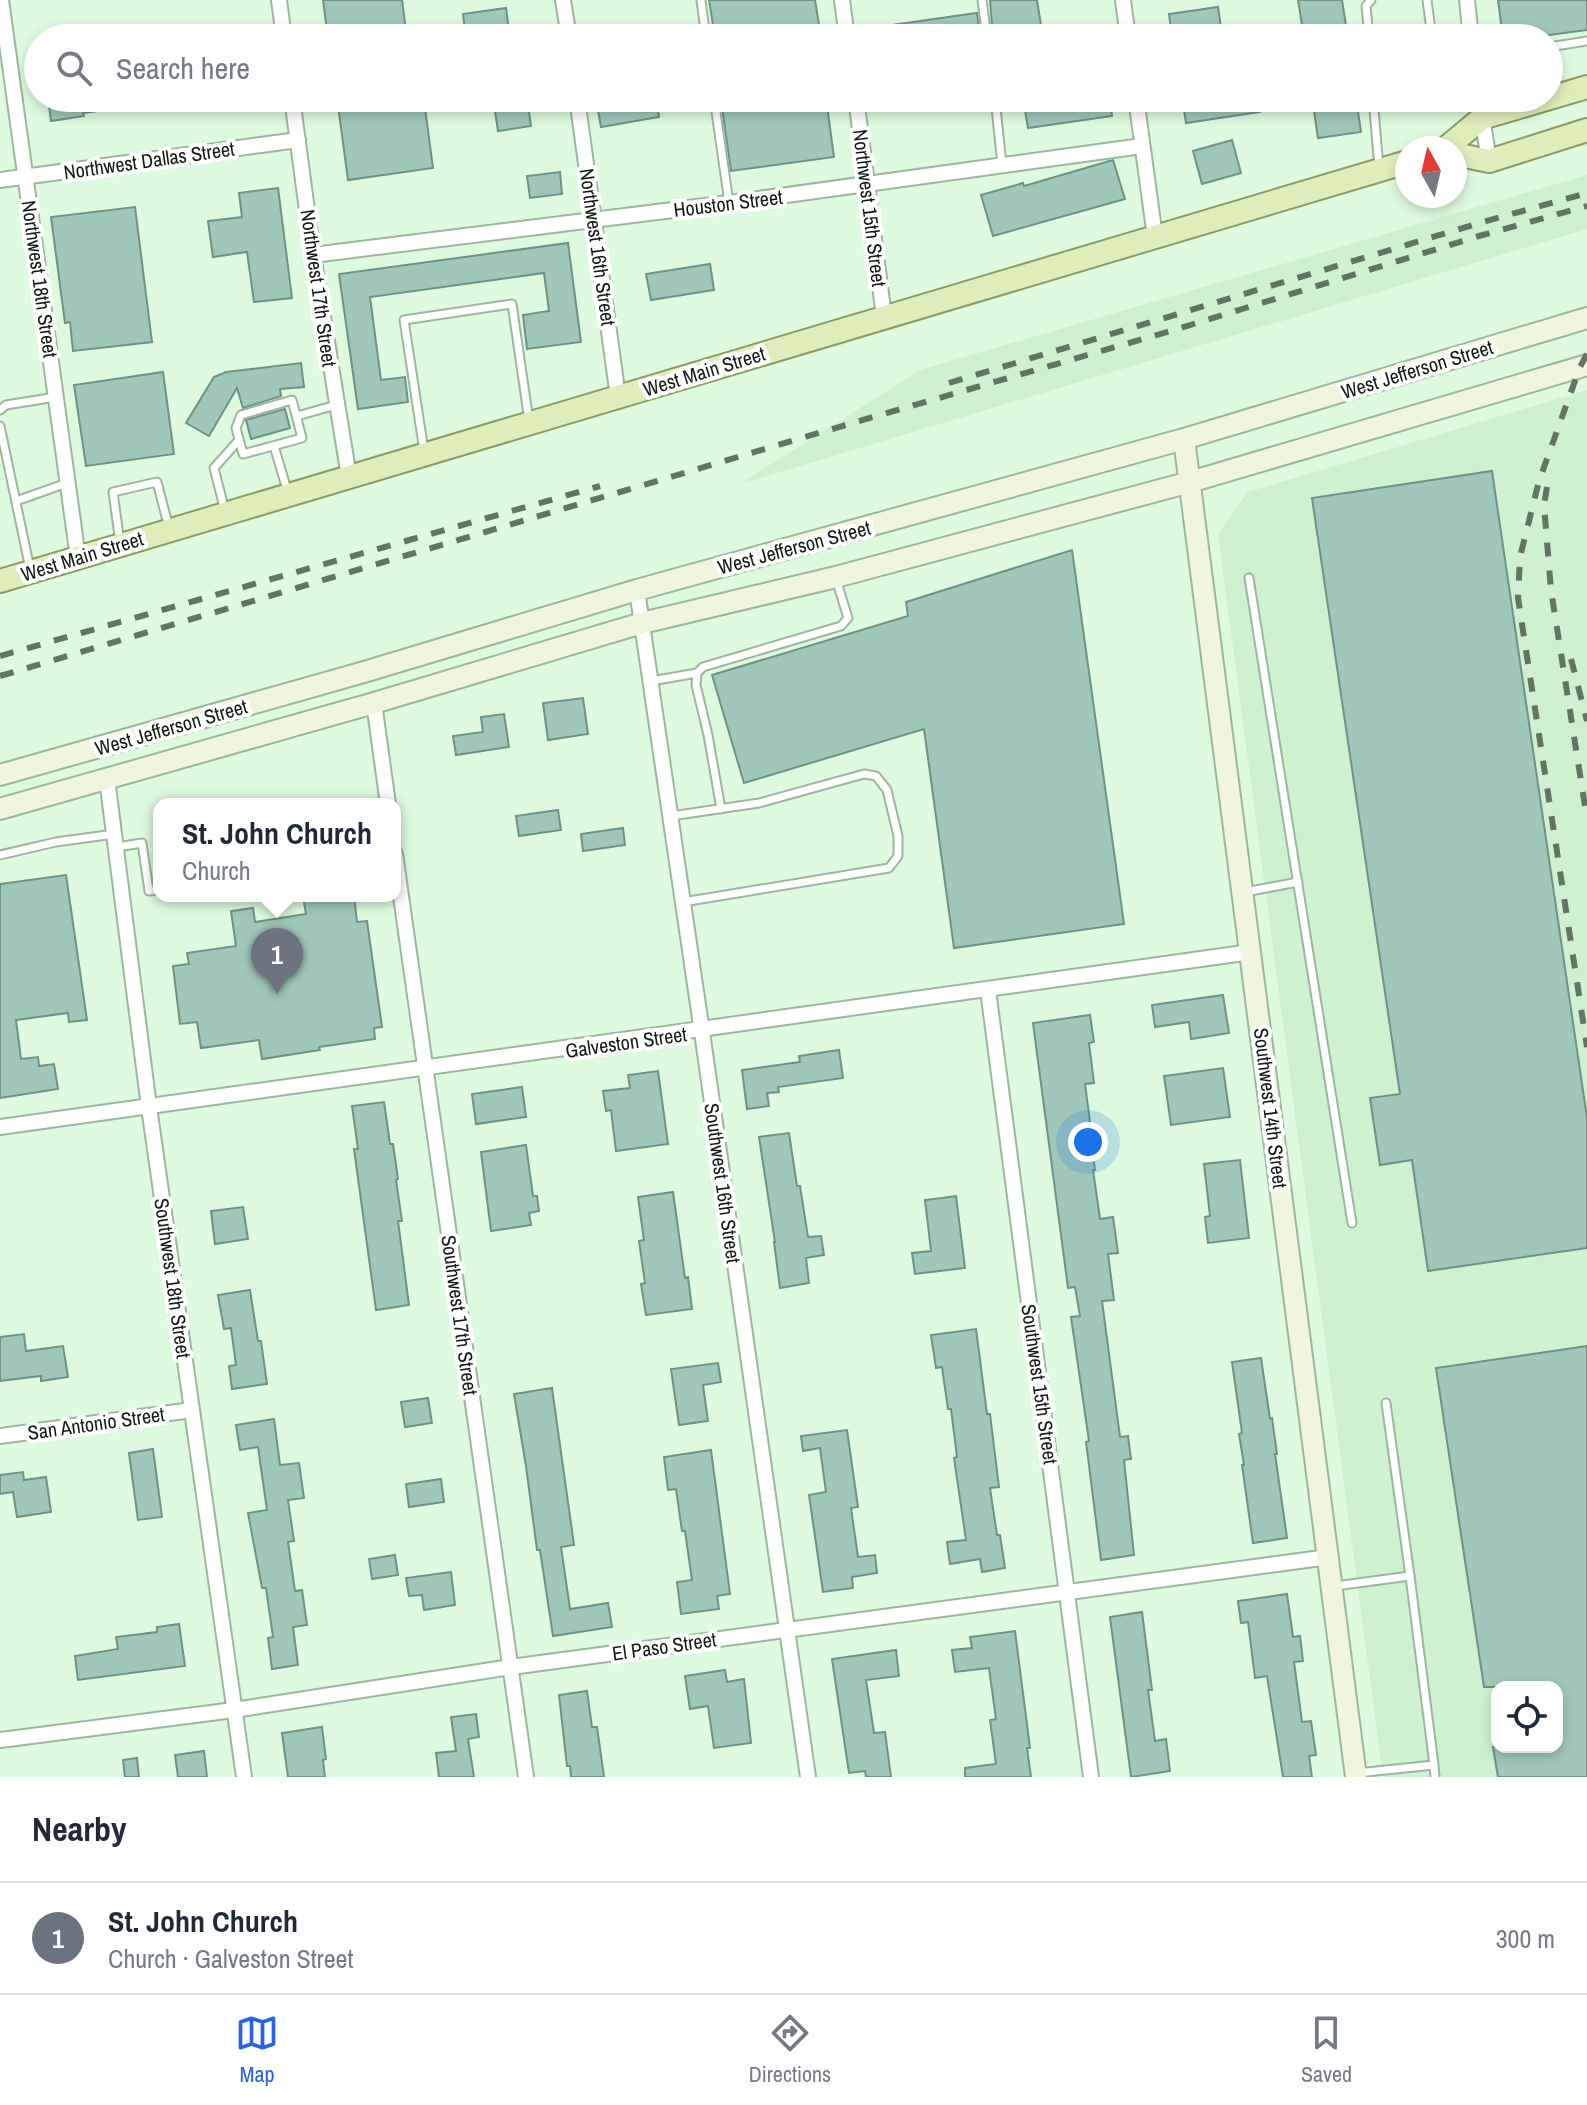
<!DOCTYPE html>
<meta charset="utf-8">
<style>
:root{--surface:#fff;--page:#f6f6f7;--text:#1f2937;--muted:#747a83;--line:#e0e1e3;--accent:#2563eb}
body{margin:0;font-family:"Archivo Narrow",sans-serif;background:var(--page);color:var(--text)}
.controls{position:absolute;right:24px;bottom:24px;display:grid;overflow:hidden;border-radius:16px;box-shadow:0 4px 12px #0003}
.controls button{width:72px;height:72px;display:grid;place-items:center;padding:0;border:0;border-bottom:2px solid var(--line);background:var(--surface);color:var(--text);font:40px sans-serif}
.compass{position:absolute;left:1395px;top:136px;width:72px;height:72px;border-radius:50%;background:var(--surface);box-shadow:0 4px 12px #0003;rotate:352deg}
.you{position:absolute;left:1088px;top:1142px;width:28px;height:28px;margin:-20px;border:6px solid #fff;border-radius:50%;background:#1a73e8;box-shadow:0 0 0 12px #1a73e833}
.badge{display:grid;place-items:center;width:52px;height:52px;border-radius:50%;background:var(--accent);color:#fff;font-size:26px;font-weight:700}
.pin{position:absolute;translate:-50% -66px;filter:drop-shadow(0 2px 4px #0008)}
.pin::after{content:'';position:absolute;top:42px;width:28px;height:24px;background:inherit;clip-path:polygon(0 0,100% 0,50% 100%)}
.popup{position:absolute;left:153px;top:798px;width:248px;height:104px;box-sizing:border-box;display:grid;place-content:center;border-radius:16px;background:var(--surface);filter:drop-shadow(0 2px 6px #0005);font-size:26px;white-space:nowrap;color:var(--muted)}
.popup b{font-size:30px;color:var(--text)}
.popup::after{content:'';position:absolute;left:50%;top:100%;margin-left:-16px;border:16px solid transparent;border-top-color:var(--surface)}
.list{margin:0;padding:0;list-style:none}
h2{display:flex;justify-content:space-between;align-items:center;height:104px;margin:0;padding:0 32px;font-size:34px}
h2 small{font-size:26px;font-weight:400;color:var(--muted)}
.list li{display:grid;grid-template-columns:52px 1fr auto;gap:24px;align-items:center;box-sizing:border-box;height:112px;padding:0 32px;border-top:2px solid var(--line)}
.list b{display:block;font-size:30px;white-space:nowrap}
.list p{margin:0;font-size:26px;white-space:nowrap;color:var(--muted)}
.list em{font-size:26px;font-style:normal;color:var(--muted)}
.icon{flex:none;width:44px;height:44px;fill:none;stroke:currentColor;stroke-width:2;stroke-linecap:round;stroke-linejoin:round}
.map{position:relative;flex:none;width:1587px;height:1777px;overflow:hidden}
.search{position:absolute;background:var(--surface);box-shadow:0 4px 12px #0003;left:24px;right:24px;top:24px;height:88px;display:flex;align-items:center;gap:20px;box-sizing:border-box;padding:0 28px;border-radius:44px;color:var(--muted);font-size:30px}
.sheet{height:216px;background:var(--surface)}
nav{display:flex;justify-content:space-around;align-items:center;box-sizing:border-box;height:112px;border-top:2px solid var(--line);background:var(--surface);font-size:22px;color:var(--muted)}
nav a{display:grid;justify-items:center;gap:4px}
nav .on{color:var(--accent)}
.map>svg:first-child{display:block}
</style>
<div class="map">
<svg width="1587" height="1777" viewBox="0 0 1587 1777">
<rect width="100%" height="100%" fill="#defbdf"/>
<!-- built -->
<g fill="#cef1d0" fill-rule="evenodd">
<polygon points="1587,175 1587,229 740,484 920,370"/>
<path d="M 1587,390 L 1587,1777 L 1383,1777 L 1218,534 L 1248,492 ZM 1497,1687 L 1557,1687 L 1557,1747 L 1497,1747 Z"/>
</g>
<!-- building -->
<g fill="#9fc8ba" stroke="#6c9386" stroke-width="2">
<polygon points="323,0 402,0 407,38 328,38"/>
<polygon points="709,0 815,0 820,31 772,38 715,38"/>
<polygon points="990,0 1037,0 1043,38 993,38"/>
<polygon points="1298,0 1342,0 1348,38 1304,38"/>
<polygon points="1498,0 1587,0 1587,30 1526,38 1503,38"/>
<polygon points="1218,7 1222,34 1196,38 1172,38 1169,14"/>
<polygon points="506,8 510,38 466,38 463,14"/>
<polygon points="977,13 980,38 863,38 863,29"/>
<polygon points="48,98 126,98 127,107 83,113 84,116 51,121"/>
<polygon points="337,98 416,98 417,110 425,108 433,168 348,180"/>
<polygon points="493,98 527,98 531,126 498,131"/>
<polygon points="641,98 656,98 659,117 601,127 597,105"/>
<polygon points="792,98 826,98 834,157 731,171 722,107"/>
<polygon points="1023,98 1110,98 1112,116 1028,128"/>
<polygon points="1182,98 1258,98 1260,112 1186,123"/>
<polygon points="1312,98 1356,98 1361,132 1318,138"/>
<polygon points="1232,140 1241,173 1202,184 1193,151"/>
<polygon points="1113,160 1125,199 993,236 981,195 1023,183 1024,186"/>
<polygon points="560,172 562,194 530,198 527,176"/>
<polygon points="278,188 292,298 254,302 247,252 213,257 208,221 242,217 239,193"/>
<polygon points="135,207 152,342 73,351 70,322 65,323 51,217"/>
<polygon points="568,243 581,342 527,349 523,315 549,311 544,273 370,297 381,380 405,377 408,402 358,409 339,274"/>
<polygon points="710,264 714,290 651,300 646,274"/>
<polygon points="301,363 304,387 280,389 281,396 243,408 237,388 209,436 186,423 214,377 226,372"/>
<polygon points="163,372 174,454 86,466 74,385"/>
<polygon points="285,409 290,428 251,439 246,420"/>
<polygon points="1492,471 1587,1118 1587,1248 1428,1271 1412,1160 1380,1165 1370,1098 1400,1094 1312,498"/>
<polygon points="1072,550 1124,924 954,948 924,729 744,783 712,675 908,616 906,602"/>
<polygon points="583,698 588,734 548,740 543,703"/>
<polygon points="504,714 509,747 456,755 453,736 483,732 481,717"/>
<polygon points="558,810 561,830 519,836 516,816"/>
<polygon points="623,828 625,845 583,851 581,834"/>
<polygon points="66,875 87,1020 69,1022 68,1013 16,1020 21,1059 38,1057 39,1066 54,1064 58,1089 0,1098 0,884"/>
<polygon points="303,896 354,896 357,922 367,921 382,1027 374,1028 375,1039 319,1047 320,1050 262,1059 259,1040 201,1048 197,1022 180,1024 173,966 189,964 187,953 236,946 231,911 253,908 255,922 306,914"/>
<polygon points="1223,995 1229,1033 1191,1039 1189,1022 1155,1027 1152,1005"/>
<polygon points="1090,1015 1094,1042 1089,1043 1094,1083 1085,1084 1090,1122 1089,1122 1095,1170 1093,1170 1100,1219 1113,1217 1118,1253 1108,1254 1114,1300 1102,1301 1120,1437 1128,1436 1131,1459 1124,1460 1134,1555 1101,1560 1086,1442 1089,1441 1071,1317 1080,1316 1075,1287 1068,1288 1033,1023"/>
<polygon points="839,1050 843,1078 778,1087 779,1092 767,1093 769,1106 747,1109 742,1070 800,1062 799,1056"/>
<polygon points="1223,1068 1230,1117 1171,1125 1164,1076"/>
<polygon points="658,1071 668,1144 616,1151 611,1110 606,1111 603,1091 630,1088 628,1075"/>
<polygon points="522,1087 526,1117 476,1124 472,1094"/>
<polygon points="384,1102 390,1144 393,1144 398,1179 396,1180 402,1221 398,1221 409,1305 376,1310 354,1149 358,1149 352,1106"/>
<polygon points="789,1133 797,1186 800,1186 808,1237 821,1236 824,1255 806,1258 809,1283 780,1288 774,1242 775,1242 759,1137"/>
<polygon points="526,1145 533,1196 537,1196 539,1211 529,1213 531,1225 491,1231 481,1152"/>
<polygon points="1240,1160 1249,1238 1208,1243 1205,1217 1210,1216 1204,1164"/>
<polygon points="673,1192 685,1278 688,1277 692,1309 646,1315 641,1284 645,1283 639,1241 644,1240 638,1197"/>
<polygon points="956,1196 965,1268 915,1274 912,1253 931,1251 925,1200"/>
<polygon points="243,1207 248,1239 215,1244 211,1211"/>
<polygon points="250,1290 258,1341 261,1341 267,1384 232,1389 229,1366 236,1365 231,1328 224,1329 218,1295"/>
<polygon points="976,1329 987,1414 990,1414 999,1487 990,1488 997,1535 1000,1535 1005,1568 982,1572 980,1559 950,1564 947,1542 966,1540 954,1458 957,1457 951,1409 948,1409 942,1367 936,1368 931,1335"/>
<polygon points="24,1334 26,1351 63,1346 68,1377 41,1381 41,1376 0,1381 0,1337"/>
<polygon points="1587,1346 1587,1777 1498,1777 1493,1747 1557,1747 1557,1687 1484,1687 1436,1368"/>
<polygon points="1261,1358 1270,1419 1272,1418 1277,1454 1275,1454 1287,1538 1253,1543 1242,1465 1244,1465 1239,1434 1242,1433 1232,1362"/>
<polygon points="718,1363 721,1382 703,1385 708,1421 679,1425 671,1369"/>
<polygon points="552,1388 574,1545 561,1547 570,1609 608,1603 612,1627 553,1636 540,1550 537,1550 526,1466 514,1394"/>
<polygon points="428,1398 432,1423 405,1427 401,1402"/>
<polygon points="274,1419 280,1465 299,1463 304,1498 288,1500 294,1541 288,1542 295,1591 302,1590 307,1625 293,1627 298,1665 272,1669 268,1638 273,1637 266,1588 262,1588 248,1513 267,1510 258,1447 240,1450 236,1425"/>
<polygon points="847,1430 858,1507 851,1508 858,1557 875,1555 877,1573 852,1577 853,1588 823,1592 809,1495 826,1492 820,1448 803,1451 801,1436"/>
<polygon points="153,1449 162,1517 138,1520 129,1453"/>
<polygon points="711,1450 730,1594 717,1596 719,1609 681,1614 677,1582 692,1580 685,1531 682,1531 676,1489 668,1490 664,1457"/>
<polygon points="23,1472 24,1480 46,1477 51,1512 17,1517 13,1492 0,1494 0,1475"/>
<polygon points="441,1479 444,1502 409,1507 406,1484"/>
<polygon points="395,1555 398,1575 372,1579 369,1559"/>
<polygon points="451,1572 455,1605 424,1610 422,1595 409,1596 406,1578"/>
<polygon points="1287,1594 1293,1637 1300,1636 1303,1661 1294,1662 1302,1722 1311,1721 1316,1755 1309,1756 1312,1777 1283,1777 1267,1676 1255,1678 1248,1622 1241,1623 1238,1601"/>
<polygon points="1142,1612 1152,1690 1148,1690 1155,1741 1166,1739 1170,1771 1131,1777 1110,1617"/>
<polygon points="179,1624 185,1666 78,1680 75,1656 118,1649 116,1637 157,1632 157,1627"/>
<polygon points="1015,1631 1030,1748 1027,1748 1031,1777 965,1777 965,1768 996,1764 990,1720 996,1719 989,1668 955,1672 952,1650 972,1648 970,1637"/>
<polygon points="896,1650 899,1676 866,1680 874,1733 885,1732 891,1777 866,1777 865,1771 849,1773 832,1659"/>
<polygon points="725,1670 727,1682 744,1679 751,1743 714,1748 708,1706 690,1709 685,1676"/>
<polygon points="587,1691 592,1727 597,1727 604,1777 571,1777 570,1766 567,1766 559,1695"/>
<polygon points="476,1714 479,1737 468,1739 474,1777 439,1777 436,1753 456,1751 451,1717"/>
<polygon points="322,1727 326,1759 323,1760 325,1777 288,1777 282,1733"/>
<polygon points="204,1751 207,1777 178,1777 175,1755"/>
<polygon points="137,1758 139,1777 125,1777 123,1760"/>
</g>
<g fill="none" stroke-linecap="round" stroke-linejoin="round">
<defs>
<g id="lane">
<polyline points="701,0 706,38"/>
<polyline points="982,0 987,38"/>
<polyline points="1427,0 1432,38"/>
<polyline points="1369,38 1366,6 1371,0"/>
<polyline points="1549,47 1587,41"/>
<polyline points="714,98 729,203"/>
<polyline points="995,98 1002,165"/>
<polyline points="1373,98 1379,168"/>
<polyline points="1374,105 1412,98"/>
<polygon points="292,400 302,438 243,454 236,428 241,415"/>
<polyline points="0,410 6,405 56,397"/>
<polyline points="297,416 336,405"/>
<polyline points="0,426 30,569"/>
<polyline points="274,446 288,493"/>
<polyline points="424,451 404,320 512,304 529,421"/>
<polyline points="16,501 67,483"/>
<polyline points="225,511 214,468 239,440"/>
<polyline points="120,543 113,492 157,482 169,528"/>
<polyline points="1249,578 1352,1223"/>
<polyline points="651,681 697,673"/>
<polyline points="721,809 708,735 696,685 697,673 703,667 841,626 848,618 836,579"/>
<polyline points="671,816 759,803 864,774 876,776 887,790 898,836 898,856 889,868 683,902"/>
<polyline points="117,847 142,843 149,891 159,890"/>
<polyline points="0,855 56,842 114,834"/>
<polyline points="1245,892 1298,882"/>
<polyline points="1410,1576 1434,1765"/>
<polyline points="1335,1586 1410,1576 1386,1403"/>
<polyline points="1357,1773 1434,1765 1435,1777"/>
</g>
<g id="street">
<polyline points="1,0 78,558"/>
<polyline points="279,0 284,38"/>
<polyline points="563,0 569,38"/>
<polyline points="842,0 847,38"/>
<polyline points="1123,0 1128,38"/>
<polyline points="1467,0 1471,38"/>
<polyline points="292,98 313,255 349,477"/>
<polyline points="577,98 618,397"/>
<polyline points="856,98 884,317"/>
<polyline points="1136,98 1155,237"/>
<polyline points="1479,98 1489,161"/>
<polyline points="0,180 298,140"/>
<polyline points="313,255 729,203 1142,146"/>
<polyline points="637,590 702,1032 808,1777"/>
<polyline points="374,703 388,804"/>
<polyline points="107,779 149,1107 244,1777"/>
<polyline points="395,854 526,1777"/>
<polyline points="988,990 1091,1777"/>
<path d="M 0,1127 C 417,1070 834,1013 1251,952"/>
<polyline points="0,1436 192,1410"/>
<polyline points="0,1740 234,1710 511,1667 1329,1557"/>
</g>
<g id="secondary">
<polyline points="1184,439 1356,1777"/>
<polyline points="0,775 364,672 637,590 1184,439 1587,318"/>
<polyline points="0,809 374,703 642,623 836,577 1190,482 1587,365"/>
</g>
<g id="primary">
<polyline points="1446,148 1482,118 1587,87"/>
<polyline points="1455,154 1489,161 1587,130"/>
<polyline points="0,581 1407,162"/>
</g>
</defs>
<!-- lane casing -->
<use href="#lane" stroke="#9cb79d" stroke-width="11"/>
<!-- street casing -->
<use href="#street" stroke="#9cb79d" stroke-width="18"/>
<!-- secondary casing -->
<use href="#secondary" stroke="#9cb79d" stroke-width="24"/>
<!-- primary casing -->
<use href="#primary" stroke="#899c63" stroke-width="26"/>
<!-- lane -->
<use href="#lane" stroke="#fff" stroke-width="7"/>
<!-- street -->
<use href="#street" stroke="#fff" stroke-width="14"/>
<!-- secondary -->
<use href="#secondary" stroke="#eff6dd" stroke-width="20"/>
<!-- primary -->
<use href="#primary" stroke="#dfedbb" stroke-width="22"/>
<!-- rail -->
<g stroke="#627463" stroke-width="6" stroke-dasharray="14 14" stroke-linecap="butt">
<polyline points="1587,354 1580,367 1539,481 1520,557 1518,598 1587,1047"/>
<polyline points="949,383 1476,224 1587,193"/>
<polyline points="1547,487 1544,505 1551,590 1587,819"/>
<polyline points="0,656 600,486"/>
<polyline points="1571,659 1587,721"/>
<polyline points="0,676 849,424 1174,330 1479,236 1587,206"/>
</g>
</g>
<g text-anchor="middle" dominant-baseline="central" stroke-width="8" stroke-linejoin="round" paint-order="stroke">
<!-- street labels -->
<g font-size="20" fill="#111b12" stroke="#fff">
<text transform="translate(149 160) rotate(-8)">Northwest Dallas Street</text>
<text transform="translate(728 203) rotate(-7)">Houston Street</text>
<text transform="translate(870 208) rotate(83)">Northwest 15th Street</text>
<text transform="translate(598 247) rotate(82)">Northwest 16th Street</text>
<text transform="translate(40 279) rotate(82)">Northwest 18th Street</text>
<text transform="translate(319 288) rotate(82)">Northwest 17th Street</text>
<text transform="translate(1417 369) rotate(-17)">West Jefferson Street</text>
<text transform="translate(704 371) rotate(-17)">West Main Street</text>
<text transform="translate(794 547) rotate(-15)">West Jefferson Street</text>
<text transform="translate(82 556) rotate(-17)">West Main Street</text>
<text transform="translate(171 727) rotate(-16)">West Jefferson Street</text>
<text transform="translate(626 1042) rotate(-8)">Galveston Street</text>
<text transform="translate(1271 1108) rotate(83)">Southwest 14th Street</text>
<text transform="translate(723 1183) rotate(82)">Southwest 16th Street</text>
<text transform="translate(173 1278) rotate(82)">Southwest 18th Street</text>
<text transform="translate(460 1315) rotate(82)">Southwest 17th Street</text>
<text transform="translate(1040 1384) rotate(82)">Southwest 15th Street</text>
<text transform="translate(96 1423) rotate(-8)">San Antonio Street</text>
<text transform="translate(664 1646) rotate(-8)">El Paso Street</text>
</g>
</g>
</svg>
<div class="controls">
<button><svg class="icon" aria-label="locate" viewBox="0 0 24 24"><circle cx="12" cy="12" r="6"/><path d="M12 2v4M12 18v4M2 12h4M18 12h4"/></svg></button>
</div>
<svg class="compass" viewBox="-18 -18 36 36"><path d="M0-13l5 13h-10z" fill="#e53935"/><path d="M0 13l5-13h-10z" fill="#747a83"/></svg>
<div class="you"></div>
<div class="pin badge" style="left:277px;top:994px;background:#6b7280">1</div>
<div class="popup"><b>St. John Church</b>Church</div>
<div class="search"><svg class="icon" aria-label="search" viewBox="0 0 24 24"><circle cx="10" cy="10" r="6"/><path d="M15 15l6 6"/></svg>Search here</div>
</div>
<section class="sheet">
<h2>Nearby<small></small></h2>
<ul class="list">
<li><span class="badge" style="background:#6b7280">1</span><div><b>St. John Church</b><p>Church · Galveston Street</p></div><em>300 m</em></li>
</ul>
</section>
<nav>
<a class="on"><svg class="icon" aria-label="map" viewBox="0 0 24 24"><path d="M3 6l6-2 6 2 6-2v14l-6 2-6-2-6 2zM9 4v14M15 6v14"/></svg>Map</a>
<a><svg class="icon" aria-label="directions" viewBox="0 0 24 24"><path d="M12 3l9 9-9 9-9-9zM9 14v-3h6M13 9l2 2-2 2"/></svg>Directions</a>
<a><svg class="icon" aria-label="saved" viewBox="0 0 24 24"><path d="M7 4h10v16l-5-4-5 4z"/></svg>Saved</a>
</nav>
